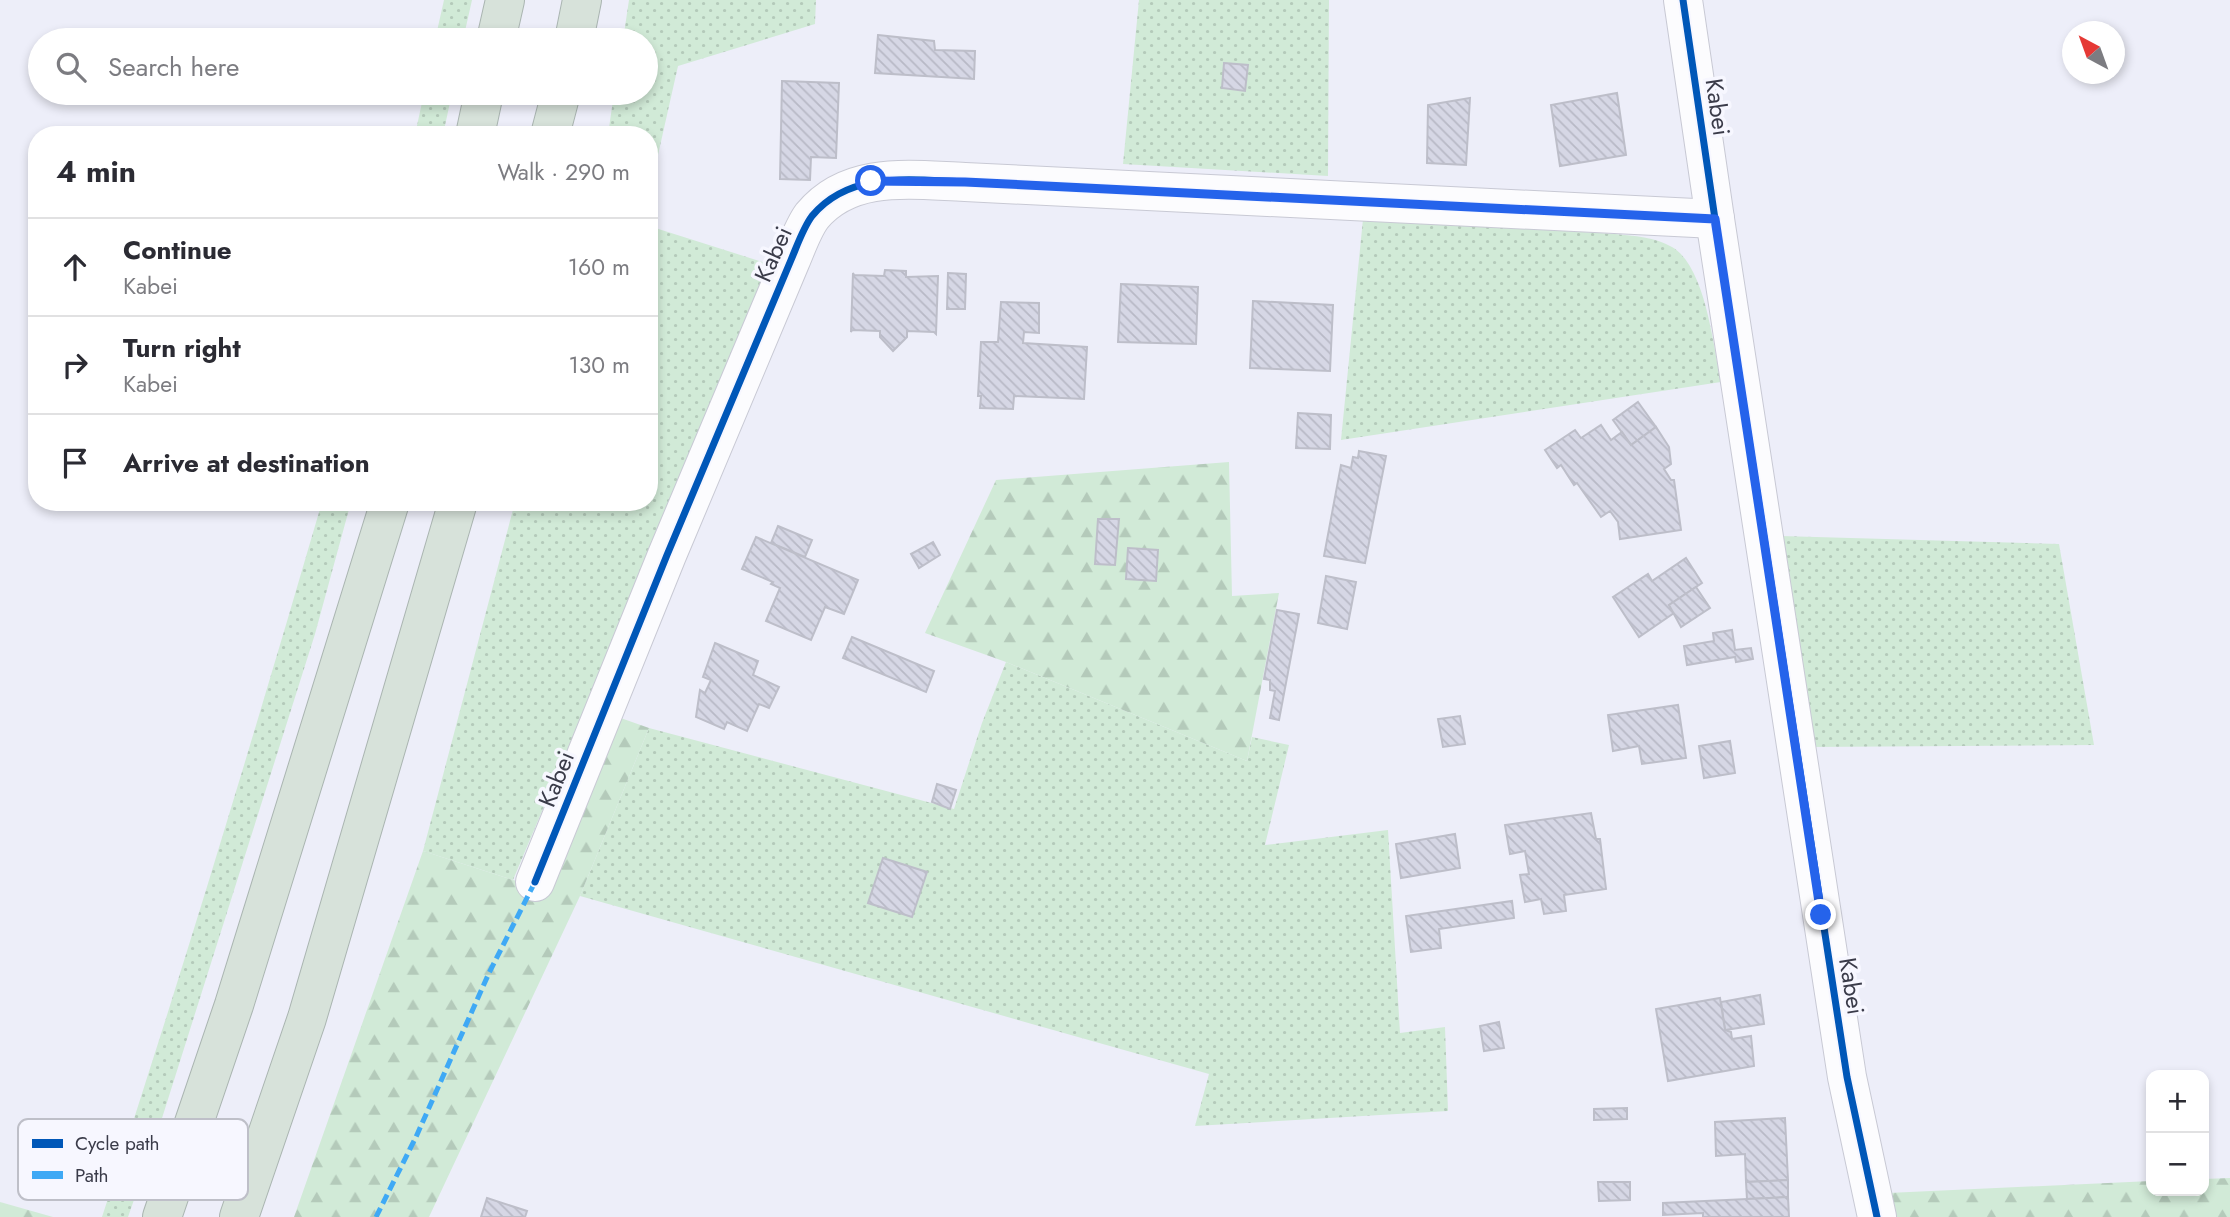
<!DOCTYPE html>
<meta charset="utf-8">
<style>
:root{--surface:#fff;--page:#f2f2f3;--text:#2b2b33;--muted:#7c7c81;--line:#e1e1e2}
body{margin:0;font-family:Jost,sans-serif;background:var(--page);color:var(--text)}
.controls{position:absolute;right:21px;bottom:21px;display:grid;overflow:hidden;border-radius:14px;box-shadow:0 4px 10px #0003}
.controls button{width:63px;height:63px;display:grid;place-items:center;padding:0;border:0;border-bottom:2px solid var(--line);background:var(--surface);color:var(--text);font:35px sans-serif}
.compass{position:absolute;left:2062px;top:21px;width:63px;height:63px;border-radius:50%;background:var(--surface);box-shadow:0 4px 10px #0003;rotate:319deg}
.stop{position:absolute;width:21px;height:21px;margin:-16px;border:5px solid #2563eb;border-radius:50%;background:#fff}
.stop.end{background:#2563eb;border-color:#fff;box-shadow:0 2px 7px #0008}
.list{margin:0;padding:0;list-style:none}
h2{display:flex;justify-content:space-between;align-items:center;height:91px;margin:0;padding:0 28px;font-size:30px}
h2 small{font-size:23px;font-weight:400;color:var(--muted)}
.list li{display:grid;grid-template-columns:46px 1fr auto;gap:21px;align-items:center;box-sizing:border-box;height:98px;padding:0 28px;border-top:2px solid var(--line)}
.list b{display:block;font-size:26px;white-space:nowrap}
.list p{margin:0;font-size:23px;white-space:nowrap;color:var(--muted)}
.list em{font-size:23px;font-style:normal;color:var(--muted)}
.icon{flex:none;width:38px;height:38px;fill:none;stroke:currentColor;stroke-width:2;stroke-linecap:round;stroke-linejoin:round}
.map{position:relative;flex:none;width:2230px;height:1217px;overflow:hidden}
.search{position:absolute;background:var(--surface);box-shadow:0 4px 10px #0003;left:28px;top:28px;width:630px;height:77px;display:flex;align-items:center;gap:18px;box-sizing:border-box;padding:0 24px;border-radius:38px;color:var(--muted);font-size:26px}
.panel{position:absolute;background:var(--surface);box-shadow:0 4px 10px #0003;left:28px;top:126px;width:630px;height:385px;border-radius:28px}
.map>svg:first-child{display:block}
</style>
<div class="map">
<svg width="2230" height="1217" viewBox="0 0 2230 1217">
<defs>
<pattern id="grass-dots" width="8" height="8" patternUnits="userSpaceOnUse" patternTransform="scale(1.75)"><rect width="8" height="8" fill="#d1ead7"/><path d="M2 2h.1M6 6h.1" fill="none" stroke="#b4caba" stroke-width="1.8" stroke-linecap="round"/></pattern>
<pattern id="forest-firs" width="22" height="20" patternUnits="userSpaceOnUse" patternTransform="scale(1.75)"><rect width="22" height="20" fill="#d1ead7"/><path d="M5 1l3.5 6h-7zM16 11l3.5 6h-7z" fill="#b4caba"/></pattern>
<pattern id="building-back-hatch" width="6" height="6" patternUnits="userSpaceOnUse" patternTransform="scale(1.75)"><rect width="6" height="6" fill="#d6d7e5"/><path d="M-1 5l2 2M0 0l6 6M5-1l2 2" fill="none" stroke="#b8b9c6"/></pattern>
</defs>
<rect width="100%" height="100%" fill="#edeef9"/>
<!-- grass -->
<g fill="url(#grass-dots)">
<polygon points="444,0 472,0 463,40 435,40"/>
<polygon points="629,0 816,0 815,24 678,66 649,195 649,135 608,135 614,93 646,93 646,40 623,40"/>
<polygon points="1139,0 1329,0 1328,176 1123,164"/>
<polygon points="424,93 452,93 443,135 415,135"/>
<path d="M 1363,219 L 1615,234 C 1634,236 1655,237 1672,247 C 1706,267 1713,346 1721,382 L 1341,440 Z"/>
<polygon points="649,226 772,265 513,880 423,851 515,502 649,502"/>
<path d="M 322,502 L 351,502 L 315,634 L 157,1134 L 128,1217 L 102,1217 C 180,980 252,742 322,502 Z"/>
<polygon points="1781,536 2059,544 2094,745 1810,747"/>
<polygon points="1006,662 1247,761 1252,737 1289,745 1265,845 1388,830 1400,1033 1445,1027 1448,1111 1195,1126 1209,1074 580,896 649,728 954,809 982,723"/>
</g>
<!-- forest -->
<g fill="url(#forest-firs)">
<polygon points="1229,462 1232,596 1279,593 1247,761 1006,662 925,633 996,480"/>
<polygon points="615,716 649,728 580,896 429,1217 294,1217 423,851 513,880 546,887"/>
<polygon points="2230,1178 2230,1217 1895,1217 1888,1193 2151,1181 2151,1191 2204,1191 2204,1179"/>
<polygon points="0,1202 53,1217 0,1217"/>
</g>
<!-- building -->
<g fill="url(#building-back-hatch)" stroke="#bdbec9" stroke-width="2">
<polygon points="878,35 934,41 935,50 975,51 974,79 875,73"/>
<polygon points="1224,63 1248,65 1245,91 1222,88"/>
<polygon points="782,81 839,83 836,158 811,157 810,180 780,179"/>
<polygon points="1617,93 1626,155 1560,166 1551,105"/>
<polygon points="1470,98 1466,165 1427,163 1428,105"/>
<polygon points="885,270 906,271 906,277 938,276 936,334 934,332 907,331 907,337 893,351 880,337 880,331 852,330 851,332 853,273 854,275 884,276"/>
<polygon points="948,273 966,274 965,309 947,309"/>
<polygon points="1121,284 1198,287 1196,344 1118,342"/>
<polygon points="1253,301 1333,305 1330,371 1250,368"/>
<polygon points="1001,302 1039,303 1039,333 1024,332 1023,343 1087,347 1084,399 1014,396 1013,409 980,408 981,396 978,396 981,342 998,342"/>
<polygon points="1638,402 1656,427 1631,445 1613,420"/>
<polygon points="1298,413 1331,415 1330,449 1296,448"/>
<polygon points="1601,425 1611,440 1622,432 1631,445 1656,427 1669,447 1671,464 1664,469 1671,480 1674,480 1681,530 1620,539 1618,522 1610,511 1601,517 1577,483 1574,485 1561,465 1557,468 1545,450 1575,430 1581,438"/>
<polygon points="1359,451 1386,456 1365,563 1324,556 1341,465 1351,468 1353,457 1358,458"/>
<polygon points="1098,519 1119,519 1115,565 1095,564"/>
<polygon points="778,526 812,540 805,557 771,543"/>
<polygon points="756,537 858,580 844,614 825,607 811,640 766,621 780,588 771,584 773,582 742,569"/>
<polygon points="933,542 940,555 919,568 911,554"/>
<polygon points="1128,548 1158,550 1156,581 1126,579"/>
<polygon points="1686,558 1702,583 1669,605 1674,613 1639,637 1613,597 1648,574 1652,581"/>
<polygon points="1326,576 1356,582 1347,629 1318,623"/>
<polygon points="1696,587 1710,608 1681,627 1669,605"/>
<polygon points="1277,610 1299,614 1279,720 1270,718 1275,691 1270,690 1270,680 1264,679"/>
<polygon points="1732,630 1735,650 1751,648 1753,659 1736,662 1735,657 1687,665 1684,646 1714,641 1713,633"/>
<polygon points="852,637 934,671 926,692 843,658"/>
<polygon points="715,643 758,661 753,675 779,687 769,708 759,704 747,731 727,722 724,729 696,717 700,690 705,693 711,680 703,677"/>
<polygon points="1678,705 1686,758 1642,764 1639,746 1613,751 1608,715"/>
<polygon points="1460,716 1465,744 1443,747 1438,719"/>
<polygon points="1730,741 1735,773 1704,778 1699,746"/>
<polygon points="937,784 956,790 950,809 932,802"/>
<polygon points="1591,813 1596,839 1600,839 1606,889 1564,895 1566,911 1544,914 1541,899 1525,902 1520,875 1529,874 1525,851 1510,854 1505,825"/>
<polygon points="1455,834 1460,868 1401,878 1396,844"/>
<polygon points="883,858 927,872 912,917 868,903"/>
<polygon points="1512,901 1514,918 1439,929 1441,948 1411,952 1406,916"/>
<polygon points="1760,995 1764,1024 1725,1030 1721,1002"/>
<polygon points="1720,998 1725,1030 1731,1032 1732,1039 1751,1036 1754,1066 1668,1081 1656,1009"/>
<polygon points="1499,1022 1504,1048 1484,1051 1480,1026"/>
<polygon points="1627,1108 1627,1119 1594,1120 1594,1109"/>
<polygon points="1785,1118 1788,1180 1746,1182 1745,1154 1716,1156 1715,1122"/>
<polygon points="1788,1180 1788,1197 1747,1199 1746,1182"/>
<polygon points="1598,1182 1630,1182 1630,1200 1599,1201"/>
<polygon points="1788,1197 1789,1217 1703,1217 1703,1213 1663,1215 1663,1203"/>
<polygon points="487,1198 527,1211 525,1217 481,1217"/>
</g>
<g fill="none" stroke-linecap="round" stroke-linejoin="round">
<defs>
<g id="minor">
<polyline points="1683,0 1715,219 1847,1077 1877,1217"/>
<path d="M 535,882 L 667,555 L 791,260 C 797,246 803,228 812,216 C 850,170 912,180 965,182 L 1715,219"/>
</g>
<g id="highway">
<polyline points="496,40 505,0"/>
<polyline points="574,40 582,0"/>
<polyline points="475,135 484,93"/>
<polyline points="550,135 561,93"/>
<polyline points="162,1217 234,1005 390,502"/>
<polyline points="239,1217 307,1018 458,502"/>
</g>
</defs>
<!-- minor casing -->
<use href="#minor" stroke="#c8c9d4" stroke-width="40"/>
<!-- highway casing -->
<use href="#highway" stroke="#aab5b1" stroke-width="40"/>
<!-- minor -->
<use href="#minor" stroke="#fcfcfe" stroke-width="38"/>
<!-- highway -->
<use href="#highway" stroke="#d7e2da" stroke-width="38"/>
<!-- quiet -->
<polyline stroke="#3fa9f5" stroke-width="5" stroke-dasharray="10 5" stroke-linecap="butt" points="376,1217 416,1137 489,973 535,882"/>
<defs>
<g id="cycleway">
<polyline points="1683,0 1715,219 1847,1077 1877,1217"/>
<path d="M 535,882 L 667,555 L 791,260 C 797,246 803,228 812,216 C 850,170 912,180 965,182 L 1715,219"/>
</g>
</defs>
<!-- cycleway casing -->
<use href="#cycleway" stroke="#f7f7ff" stroke-width="11"/>
<!-- cycleway -->
<use href="#cycleway" stroke="#0057b8" stroke-width="7"/>
</g>
<g fill="none" stroke-linecap="round" stroke-linejoin="round">
<!-- route -->
<polyline stroke="#2563eb" stroke-width="9" points="871,181 965,182 1715,219 1821,915"/>
</g>
<g text-anchor="middle" dominant-baseline="central" stroke-width="7" stroke-linejoin="round" paint-order="stroke">
<!-- street labels -->
<g font-size="24" fill="#3a3b49" stroke="#f7f7ff">
<text transform="translate(1718 107) rotate(82)">Kabei</text>
<text transform="translate(773 254) rotate(-66)">Kabei</text>
<text transform="translate(556 779) rotate(-68)">Kabei</text>
<text transform="translate(1852 986) rotate(81)">Kabei</text>
</g>
</g>
<!-- legend -->
<rect x="18" y="1119" width="230" height="81" rx="10" fill="#f7f7ff" stroke="#bebfc8" stroke-width="2"/>
<rect x="32" y="1139" width="31" height="9" fill="#0057b8"/>
<rect x="32" y="1171" width="31" height="8" fill="#3fa9f5"/>
<g font-size="19" fill="#3a3b49">
<text x="75" y="1150">Cycle path</text>
<text x="75" y="1182">Path</text>
</g>
</svg>
<div class="controls">
<button>+</button>
<button>−</button>
</div>
<svg class="compass" viewBox="-18 -18 36 36"><path d="M0-13l5 13h-10z" fill="#e53935"/><path d="M0 13l5-13h-10z" fill="#7c7c81"/></svg>
<div class="stop" style="left:871px;top:181px"></div>
<div class="stop end" style="left:1821px;top:915px"></div>
<div class="search"><svg class="icon" aria-label="search" viewBox="0 0 24 24"><circle cx="10" cy="10" r="6"/><path d="M15 15l6 6"/></svg>Search here</div>
<section class="panel">
<h2>4 min<small>Walk · 290 m</small></h2>
<ul class="list">
<li><svg class="icon" aria-label="ahead" viewBox="0 0 24 24"><path d="M12 20V5M6 11l6-6 6 6"/></svg><div><b>Continue</b><p>Kabei</p></div><em>160 m</em></li>
<li><svg class="icon" aria-label="right" viewBox="0 0 24 24"><path d="M7 20v-9h11M14 6l5 5-5 5"/></svg><div><b>Turn right</b><p>Kabei</p></div><em>130 m</em></li>
<li><svg class="icon" aria-label="arrive" viewBox="0 0 24 24"><path d="M6 21V4h12l-3 4 3 4H6"/></svg><div><b>Arrive at destination</b></div></li>
</ul>
</section>
</div>
